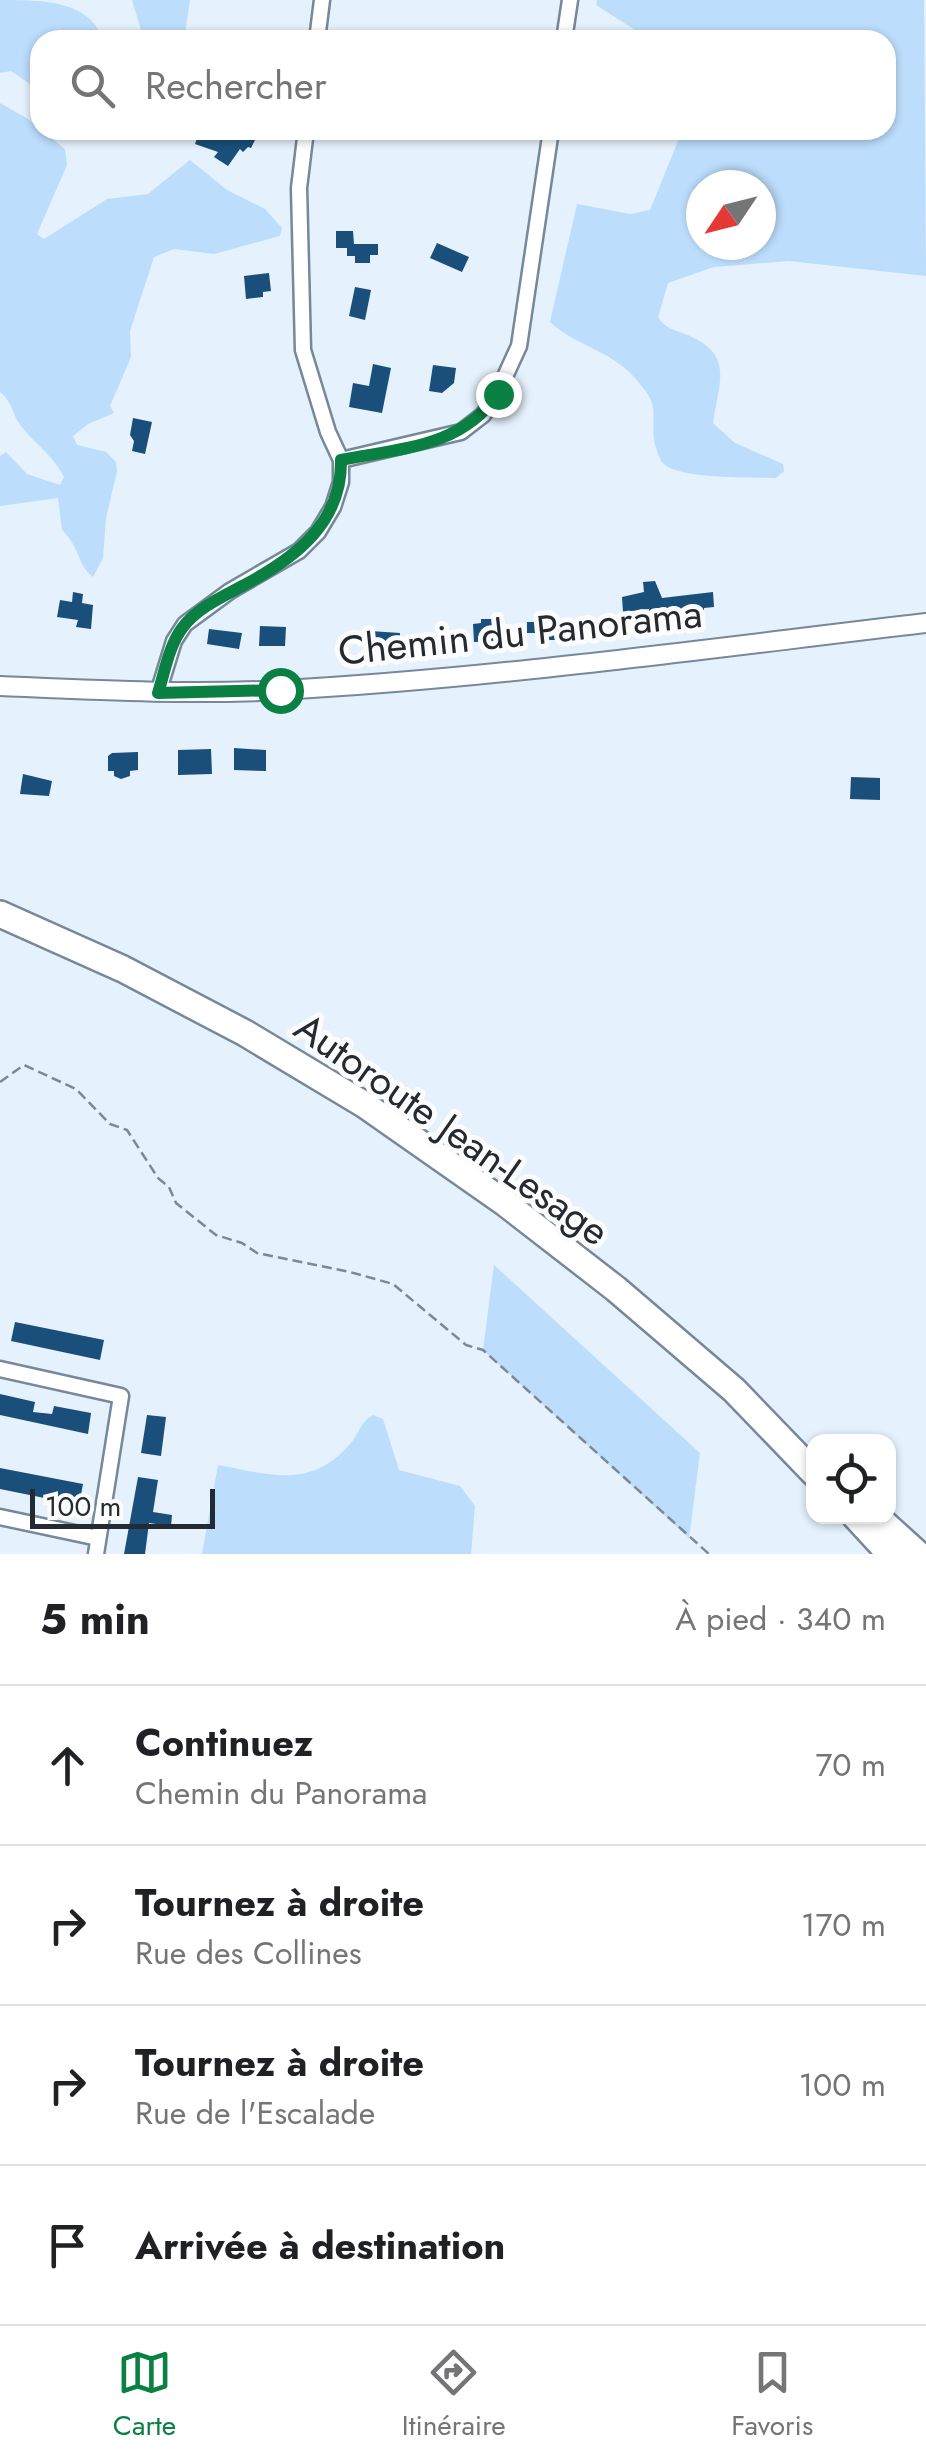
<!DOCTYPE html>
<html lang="fr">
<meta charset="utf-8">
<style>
:root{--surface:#fff;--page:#f2f2f2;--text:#202124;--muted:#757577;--line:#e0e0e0;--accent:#0b8043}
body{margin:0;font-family:Jost,sans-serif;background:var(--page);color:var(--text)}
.controls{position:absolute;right:30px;bottom:30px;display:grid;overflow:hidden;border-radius:20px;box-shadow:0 2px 8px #0004}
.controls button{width:90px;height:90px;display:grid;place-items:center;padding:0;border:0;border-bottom:2px solid var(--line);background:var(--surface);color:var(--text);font:50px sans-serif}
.compass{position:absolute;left:686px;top:170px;width:90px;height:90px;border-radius:50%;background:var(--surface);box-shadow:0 2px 8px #0004;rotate:235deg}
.scale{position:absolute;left:30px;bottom:25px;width:185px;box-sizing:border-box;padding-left:10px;border:5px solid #232a31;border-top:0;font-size:28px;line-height:35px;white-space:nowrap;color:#232a31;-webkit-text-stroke:8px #fcfcfc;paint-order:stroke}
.stop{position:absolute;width:30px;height:30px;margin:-22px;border:8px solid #0b8043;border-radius:50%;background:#fff}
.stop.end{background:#0b8043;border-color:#fff;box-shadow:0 2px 10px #0008}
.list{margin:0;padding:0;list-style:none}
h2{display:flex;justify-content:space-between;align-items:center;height:130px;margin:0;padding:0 40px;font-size:42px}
h2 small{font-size:32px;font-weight:400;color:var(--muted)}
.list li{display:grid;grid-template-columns:65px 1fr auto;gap:30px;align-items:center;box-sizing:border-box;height:160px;padding:0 40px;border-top:2px solid var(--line)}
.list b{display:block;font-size:38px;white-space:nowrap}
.list p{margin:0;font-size:32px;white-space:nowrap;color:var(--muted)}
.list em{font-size:32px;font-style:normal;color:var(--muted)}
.icon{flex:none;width:55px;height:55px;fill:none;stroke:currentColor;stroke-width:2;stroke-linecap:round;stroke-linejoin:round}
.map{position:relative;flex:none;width:926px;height:1554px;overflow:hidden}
.search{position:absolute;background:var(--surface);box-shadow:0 2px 8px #0004;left:30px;right:30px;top:30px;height:110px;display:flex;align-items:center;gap:25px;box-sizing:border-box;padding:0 35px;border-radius:30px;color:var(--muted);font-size:38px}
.sheet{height:770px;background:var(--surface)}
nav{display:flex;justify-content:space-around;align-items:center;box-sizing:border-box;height:140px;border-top:2px solid var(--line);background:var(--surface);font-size:28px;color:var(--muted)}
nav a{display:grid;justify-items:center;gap:5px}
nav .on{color:var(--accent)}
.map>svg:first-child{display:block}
</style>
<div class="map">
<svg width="926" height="1554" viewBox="0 0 926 1554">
<rect width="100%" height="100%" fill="#e5f1fc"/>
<!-- green -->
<g fill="#bcddfc" fill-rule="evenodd">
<path d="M 0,0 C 41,0 90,0 103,40 L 40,40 L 40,91 L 11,71 L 0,73 Z"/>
<polygon points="132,0 190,0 184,40 144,40"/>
<path d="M 597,0 L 924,0 L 926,276 L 789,261 L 714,267 L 668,283 L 658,317 C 665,328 674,330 685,334 C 735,354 719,380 713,423 L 735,443 L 783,464 L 784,471 L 776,478 C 752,477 676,480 662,462 C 659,458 655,445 654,440 C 651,404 661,408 634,377 C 611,351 575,345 550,322 L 577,204 L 630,214 L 650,210 L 678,141 L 676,130 L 886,130 L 886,40 L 651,40 L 596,5 ZM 701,185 L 761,185 L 761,245 L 701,245 Z"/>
<path d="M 0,103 L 28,119 L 65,149 L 67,165 L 37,234 L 44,239 L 107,199 L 148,194 L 190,160 L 227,190 L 265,209 L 282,228 L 280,236 L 214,254 L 174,249 L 154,257 L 130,331 L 131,357 L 110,406 L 114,413 L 88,424 L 73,436 L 77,445 L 106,452 L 116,462 L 117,471 L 106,518 L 103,558 L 93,577 C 78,566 80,547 62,530 L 58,498 L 0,506 L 0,456 L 6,452 L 27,474 L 60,485 L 64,477 C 53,454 30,441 17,420 C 11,408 11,401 0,392 Z"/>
<polygon points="494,1265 700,1453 689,1538 483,1350"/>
<path d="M 373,1415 L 383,1419 L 399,1470 L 460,1486 L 475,1506 L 471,1554 L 202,1554 L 218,1465 C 268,1474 310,1490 349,1445 C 359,1435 360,1422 373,1415 Z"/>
</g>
<!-- building -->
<g fill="#194f7a">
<polygon points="200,130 228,137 233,130 260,130 251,148 248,147 243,152 240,149 228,166 214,157 218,152 195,144"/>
<polygon points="336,231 353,231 354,244 378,244 378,255 370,255 370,263 355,263 355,256 347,256 347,248 336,248"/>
<polygon points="437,243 469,257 462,272 430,258"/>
<polygon points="269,273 271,291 263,292 263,297 246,299 244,276"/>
<polygon points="355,287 371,290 365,320 349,316"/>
<polygon points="373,364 391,368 382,413 349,407 353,383 369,386"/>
<polygon points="433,365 456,368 454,383 442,393 429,391"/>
<polygon points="133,418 152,422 145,454 132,451 134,441 130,435"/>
<polygon points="655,581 662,598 713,592 714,607 704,608 704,611 650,617 649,609 623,612 622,597 644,592 643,582"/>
<polygon points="73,592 83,594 82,603 93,605 91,629 76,627 78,620 57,617 60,600 72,602"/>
<polygon points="481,619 500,619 501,641 474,642 473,624 481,623"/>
<polygon points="527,622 563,622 563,640 547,640 547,633 527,633"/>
<polygon points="260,626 286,627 285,646 259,646"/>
<polygon points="209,629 242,633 239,649 207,644"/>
<polygon points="370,631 400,633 399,650 369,648"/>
<polygon points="234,748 266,750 266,771 234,770"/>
<polygon points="211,749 212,774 178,775 178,750"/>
<polygon points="138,752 138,770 130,771 130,776 121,779 114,776 114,771 108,771 108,756 112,753"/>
<polygon points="23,774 52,781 49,796 20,794"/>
<polygon points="851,777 880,778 880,800 850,799"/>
<polygon points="15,1322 104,1340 100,1360 11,1341"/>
<polygon points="0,1394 35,1402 33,1412 52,1414 54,1406 91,1413 88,1434 0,1415"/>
<polygon points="147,1415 166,1417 161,1456 141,1453"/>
<polygon points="0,1468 83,1484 79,1505 0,1489"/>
<polygon points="138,1477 158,1480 153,1512 172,1515 171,1526 149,1523 145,1554 124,1554"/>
</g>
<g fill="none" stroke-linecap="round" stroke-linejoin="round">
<defs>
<g id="minor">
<polyline points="317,40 322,0"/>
<polyline points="564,40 570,0"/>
<polyline points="341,460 461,432 483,415 497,394 519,346 551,130"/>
<polyline points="158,693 174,641 185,624 230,591 299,551 318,532 333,507 341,482 341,460 328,432 303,350 299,188 306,130"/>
<polyline points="0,1369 121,1396 96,1554"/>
<polyline points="0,1517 98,1538"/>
</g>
<path id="tertiary" d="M 0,686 C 94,690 188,695 282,690 C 497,678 712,648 926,623"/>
<g id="motorway">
<polyline points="0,914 123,969 245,1033 365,1105 505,1203 616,1289 734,1390 814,1473"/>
<polyline points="855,1516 890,1554"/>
<polyline points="876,1516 918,1554"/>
</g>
</defs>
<!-- minor casing -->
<use href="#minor" stroke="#768899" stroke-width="19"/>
<!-- tertiary casing -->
<use href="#tertiary" stroke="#768899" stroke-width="22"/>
<!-- motorway casing -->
<use href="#motorway" stroke="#768899" stroke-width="30"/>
<!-- path -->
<polyline stroke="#7f8891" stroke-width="2.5" stroke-dasharray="10 5" stroke-linecap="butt" points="0,1082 24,1065 76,1089 110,1124 127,1130 158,1178 169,1187 176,1203 216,1235 242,1243 257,1253 350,1272 393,1284 466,1345 483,1350 709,1554"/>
<!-- minor -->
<use href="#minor" stroke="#fff" stroke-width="14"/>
<!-- tertiary -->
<use href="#tertiary" stroke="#fff" stroke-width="18"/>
<!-- motorway -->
<use href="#motorway" stroke="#fff" stroke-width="25"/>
</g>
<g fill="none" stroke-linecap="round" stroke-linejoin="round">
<!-- route -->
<path stroke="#0b8043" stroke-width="12" d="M 280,690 L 158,693 C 165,671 169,645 183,627 C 198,607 226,595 248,583 C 298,556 342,521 341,460 C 401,448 460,448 498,394"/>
</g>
<g text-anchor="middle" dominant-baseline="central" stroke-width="10" stroke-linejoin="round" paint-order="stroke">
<!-- street labels -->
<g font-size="40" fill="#232a31" stroke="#fcfcfc">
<text transform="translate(520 632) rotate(-6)">Chemin du Panorama</text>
<text transform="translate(452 1129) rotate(35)">Autoroute Jean-Lesage</text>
</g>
</g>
</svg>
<div class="controls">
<button><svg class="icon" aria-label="locate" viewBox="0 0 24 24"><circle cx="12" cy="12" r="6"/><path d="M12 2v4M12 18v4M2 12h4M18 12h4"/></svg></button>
</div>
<svg class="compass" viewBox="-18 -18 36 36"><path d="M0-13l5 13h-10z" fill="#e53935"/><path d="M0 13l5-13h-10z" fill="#757577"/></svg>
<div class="scale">100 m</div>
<div class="stop" style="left:280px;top:690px"></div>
<div class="stop end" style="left:498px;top:394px"></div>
<div class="search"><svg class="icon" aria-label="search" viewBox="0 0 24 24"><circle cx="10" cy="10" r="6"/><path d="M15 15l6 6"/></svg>Rechercher</div>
</div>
<section class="sheet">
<h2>5 min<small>À pied · 340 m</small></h2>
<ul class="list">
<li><svg class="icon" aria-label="ahead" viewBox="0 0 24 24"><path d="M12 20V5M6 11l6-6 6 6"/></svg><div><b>Continuez</b><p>Chemin du Panorama</p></div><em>70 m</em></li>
<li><svg class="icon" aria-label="right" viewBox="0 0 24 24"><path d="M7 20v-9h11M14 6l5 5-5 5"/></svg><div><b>Tournez à droite</b><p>Rue des Collines</p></div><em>170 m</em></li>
<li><svg class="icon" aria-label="right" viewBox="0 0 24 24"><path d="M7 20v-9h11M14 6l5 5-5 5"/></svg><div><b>Tournez à droite</b><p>Rue de l'Escalade</p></div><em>100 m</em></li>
<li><svg class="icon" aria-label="arrive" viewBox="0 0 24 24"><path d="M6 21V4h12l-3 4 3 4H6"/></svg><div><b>Arrivée à destination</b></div></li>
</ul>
</section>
<nav>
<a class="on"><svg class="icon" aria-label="map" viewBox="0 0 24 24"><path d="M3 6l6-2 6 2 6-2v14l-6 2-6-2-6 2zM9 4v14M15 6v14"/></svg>Carte</a>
<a><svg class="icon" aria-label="directions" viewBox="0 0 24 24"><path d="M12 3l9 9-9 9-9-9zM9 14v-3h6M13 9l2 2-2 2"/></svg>Itinéraire</a>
<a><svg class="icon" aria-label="saved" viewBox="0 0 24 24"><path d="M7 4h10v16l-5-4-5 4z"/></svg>Favoris</a>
</nav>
